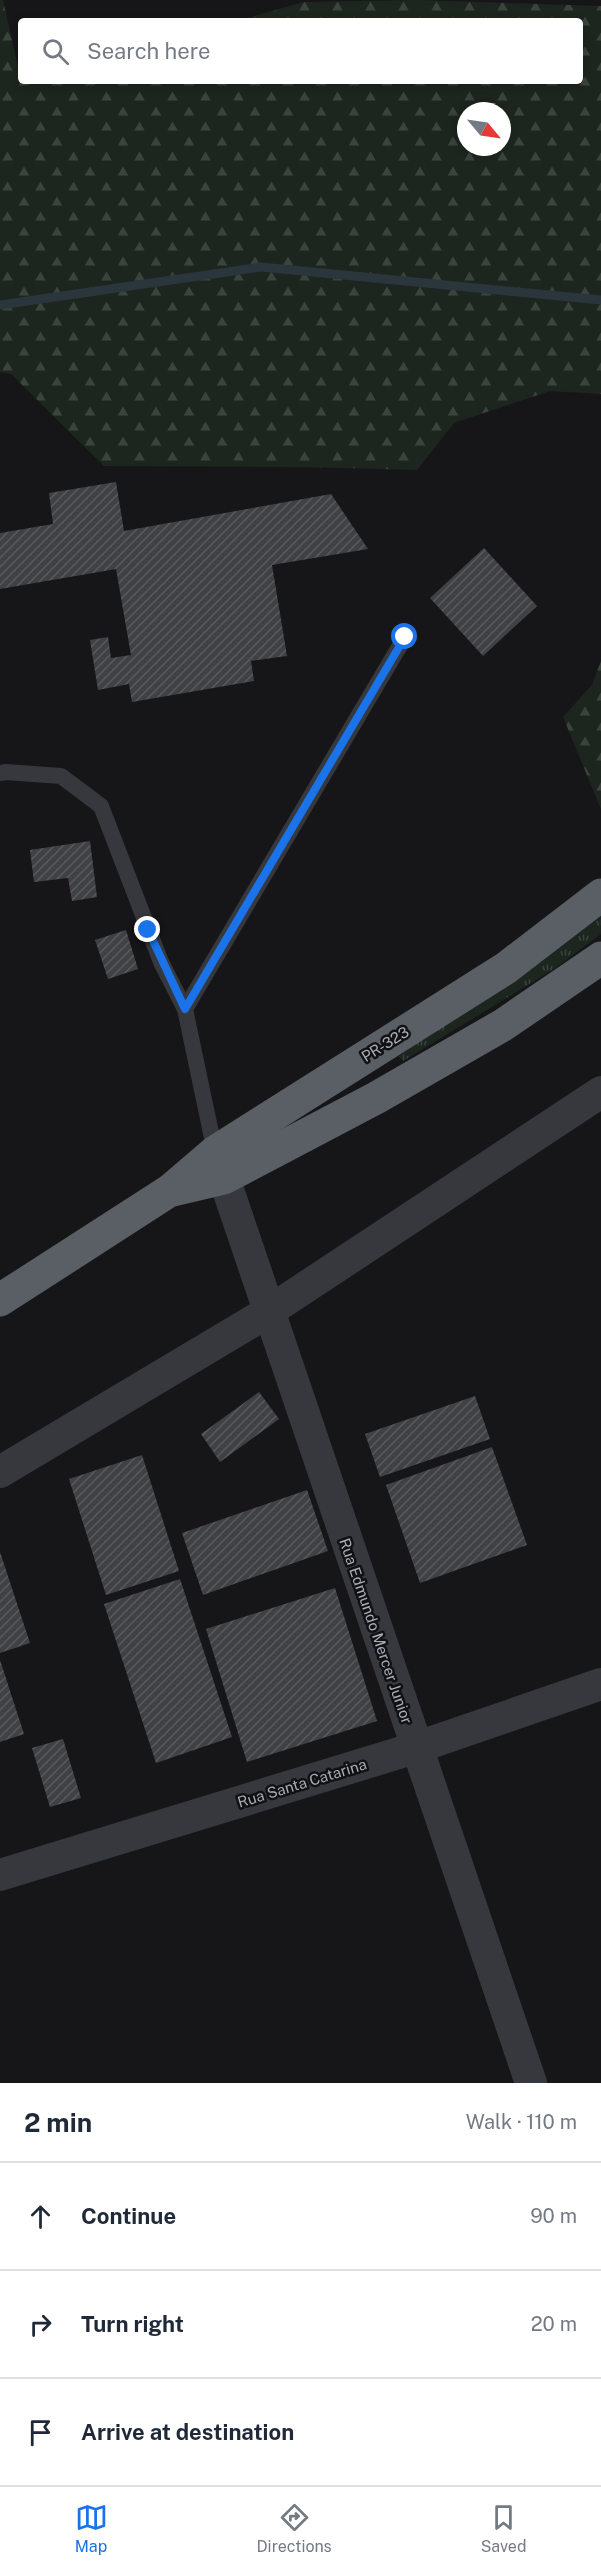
<!DOCTYPE html>
<meta charset="utf-8">
<style>
:root{--surface:#fff;--page:#f6f6f7;--text:#1f2937;--muted:#747a83;--line:#e0e1e3;--accent:#1a73e8}
body{margin:0;font-family:"Public Sans",sans-serif;background:var(--page);color:var(--text)}
.compass{position:absolute;left:457px;top:102px;width:54px;height:54px;border-radius:50%;background:var(--surface);box-shadow:0 3px 9px #0003;rotate:119deg}
.stop{position:absolute;width:18px;height:18px;margin:-14px;border:4px solid #1a73e8;border-radius:50%;background:#fff}
.stop.end{background:#1a73e8;border-color:#fff;box-shadow:0 2px 6px #0008}
.list{margin:0;padding:0;list-style:none}
h2{display:flex;justify-content:space-between;align-items:center;height:78px;margin:0;padding:0 24px;font-size:26px}
h2 small{font-size:20px;font-weight:400;color:var(--muted)}
.list li{display:grid;grid-template-columns:39px 1fr auto;gap:18px;align-items:center;box-sizing:border-box;height:108px;padding:0 24px;border-top:2px solid var(--line)}
.list b{display:block;font-size:22px;white-space:nowrap}
.list em{font-size:20px;font-style:normal;color:var(--muted)}
.icon{flex:none;width:33px;height:33px;fill:none;stroke:currentColor;stroke-width:2;stroke-linecap:round;stroke-linejoin:round}
.map{position:relative;flex:none;width:601px;height:2083px;overflow:hidden}
.search{position:absolute;background:var(--surface);box-shadow:0 3px 9px #0003;left:18px;right:18px;top:18px;height:66px;display:flex;align-items:center;gap:15px;box-sizing:border-box;padding:0 21px;border-radius:6px;color:var(--muted);font-size:22px}
.sheet{height:402px;background:var(--surface)}
nav{display:flex;justify-content:space-around;align-items:center;box-sizing:border-box;height:84px;border-top:2px solid var(--line);background:var(--surface);font-size:16px;color:var(--muted)}
nav a{display:grid;justify-items:center;gap:3px}
nav .on{color:var(--accent)}
.map>svg:first-child{display:block}
</style>
<div class="map">
<svg width="601" height="2083" viewBox="0 0 601 2083">
<defs>
<pattern id="grass-tufts" width="24" height="20" patternUnits="userSpaceOnUse" patternTransform="scale(1.5)"><rect width="24" height="20" fill="#1d261e"/><path d="M3 7l-1-3M5 7V3M7 7l1-3M15 17l-1-3M17 17v-4M19 17l1-3" fill="none" stroke="#3b433d"/></pattern>
<pattern id="forest-firs" width="22" height="20" patternUnits="userSpaceOnUse" patternTransform="scale(1.5)"><rect width="22" height="20" fill="#1d261e"/><path d="M5 1l3.5 6h-7zM16 11l3.5 6h-7z" fill="#3b433d"/></pattern>
<pattern id="building-hatch" width="6" height="6" patternUnits="userSpaceOnUse" patternTransform="scale(1.5)"><rect width="6" height="6" fill="#404145"/><path d="M-1 1l2-2M0 6l6-6M5 7l2-2" fill="none" stroke="#595a5e"/></pattern>
</defs>
<rect width="100%" height="100%" fill="#161618"/>
<!-- grass -->
<polygon fill="url(#grass-tufts)" points="601,912 601,934 554,969 403,1061 399,1056"/>
<!-- forest -->
<g fill="url(#forest-firs)" fill-rule="evenodd">
<path d="M 0,0 L 3,0 L 19,71 L 21,71 L 21,81 L 580,81 L 580,21 L 236,21 L 304,2 L 416,0 L 601,6 L 601,394 L 550,391 L 454,423 L 417,470 L 303,467 L 104,466 L 11,374 L 0,372 ZM 466,111 L 502,111 L 502,147 L 466,147 Z"/>
<polygon points="601,660 601,809 563,717 592,685"/>
</g>
<g fill="none" stroke-linecap="round" stroke-linejoin="round">
<!-- stream -->
<polyline stroke="#2b353c" stroke-width="9" points="0,305 261,267 601,300"/>
</g>
<!-- building -->
<g fill="url(#building-hatch)">
<polygon points="116,482 124,531 331,494 368,549 272,565 287,656 251,661 254,681 132,702 129,684 98,690 90,640 108,637 111,658 131,655 116,569 0,589 0,533 53,524 49,493"/>
<polygon points="484,548 537,606 483,656 430,598"/>
<polygon points="90,841 97,897 72,901 68,878 34,882 30,850"/>
<polygon points="126,930 138,969 108,979 95,940"/>
<polygon points="259,1392 279,1419 220,1462 201,1434"/>
<polygon points="475,1396 490,1439 380,1477 365,1434"/>
<polygon points="492,1447 527,1545 420,1583 386,1485"/>
<polygon points="142,1455 179,1571 106,1595 69,1479"/>
<polygon points="307,1490 328,1551 203,1595 182,1533"/>
<polygon points="0,1552 30,1643 0,1653"/>
<polygon points="180,1579 232,1737 156,1763 104,1604"/>
<polygon points="335,1588 377,1721 247,1762 206,1629"/>
<polygon points="0,1660 24,1734 0,1742"/>
<polygon points="63,1739 81,1798 50,1807 32,1748"/>
</g>
<g fill="none" stroke-linecap="round" stroke-linejoin="round">
<!-- service -->
<g stroke="#36383d" stroke-width="16">
<polyline points="0,773 6,772 61,776 101,806 161,962 185,1009"/>
<polyline points="215,1152 185,1009 405,637"/>
</g>
<!-- minor -->
<g stroke="#36383d" stroke-width="32">
<polyline points="224,1178 531,2083"/>
<polyline points="0,1472 268,1312 601,1092"/>
<polyline points="0,1875 415,1748 601,1684"/>
</g>
<!-- trunk -->
<g stroke="#5a5e65" stroke-width="33">
<polyline points="173,1188 215,1152 506,968 601,895"/>
<polyline points="0,1300 169,1191 224,1178 376,1098 503,1025 601,958"/>
</g>
</g>
<g fill="none" stroke-linecap="round" stroke-linejoin="round">
<!-- route -->
<polyline stroke="#1a73e8" stroke-width="8" points="148,930 185,1009 405,637"/>
</g>
<g text-anchor="middle" dominant-baseline="central" stroke-width="5" stroke-linejoin="round" paint-order="stroke">
<!-- street labels -->
<g font-size="15" fill="#a7adb8" stroke="#111113">
<text transform="translate(385 1044) rotate(-32)">PR-323</text>
<text transform="translate(376 1631) rotate(71)">Rua Edmundo Mercer Junior</text>
<text transform="translate(302 1783) rotate(-17)">Rua Santa Catarina</text>
</g>
</g>
</svg>
<svg class="compass" viewBox="-18 -18 36 36"><path d="M0-13l5 13h-10z" fill="#e53935"/><path d="M0 13l5-13h-10z" fill="#747a83"/></svg>
<div class="stop" style="left:405px;top:637px"></div>
<div class="stop end" style="left:148px;top:930px"></div>
<div class="search"><svg class="icon" aria-label="search" viewBox="0 0 24 24"><circle cx="10" cy="10" r="6"/><path d="M15 15l6 6"/></svg>Search here</div>
</div>
<section class="sheet">
<h2>2 min<small>Walk · 110 m</small></h2>
<ul class="list">
<li><svg class="icon" aria-label="ahead" viewBox="0 0 24 24"><path d="M12 20V5M6 11l6-6 6 6"/></svg><div><b>Continue</b></div><em>90 m</em></li>
<li><svg class="icon" aria-label="right" viewBox="0 0 24 24"><path d="M7 20v-9h11M14 6l5 5-5 5"/></svg><div><b>Turn right</b></div><em>20 m</em></li>
<li><svg class="icon" aria-label="arrive" viewBox="0 0 24 24"><path d="M6 21V4h12l-3 4 3 4H6"/></svg><div><b>Arrive at destination</b></div></li>
</ul>
</section>
<nav>
<a class="on"><svg class="icon" aria-label="map" viewBox="0 0 24 24"><path d="M3 6l6-2 6 2 6-2v14l-6 2-6-2-6 2zM9 4v14M15 6v14"/></svg>Map</a>
<a><svg class="icon" aria-label="directions" viewBox="0 0 24 24"><path d="M12 3l9 9-9 9-9-9zM9 14v-3h6M13 9l2 2-2 2"/></svg>Directions</a>
<a><svg class="icon" aria-label="saved" viewBox="0 0 24 24"><path d="M7 4h10v16l-5-4-5 4z"/></svg>Saved</a>
</nav>
